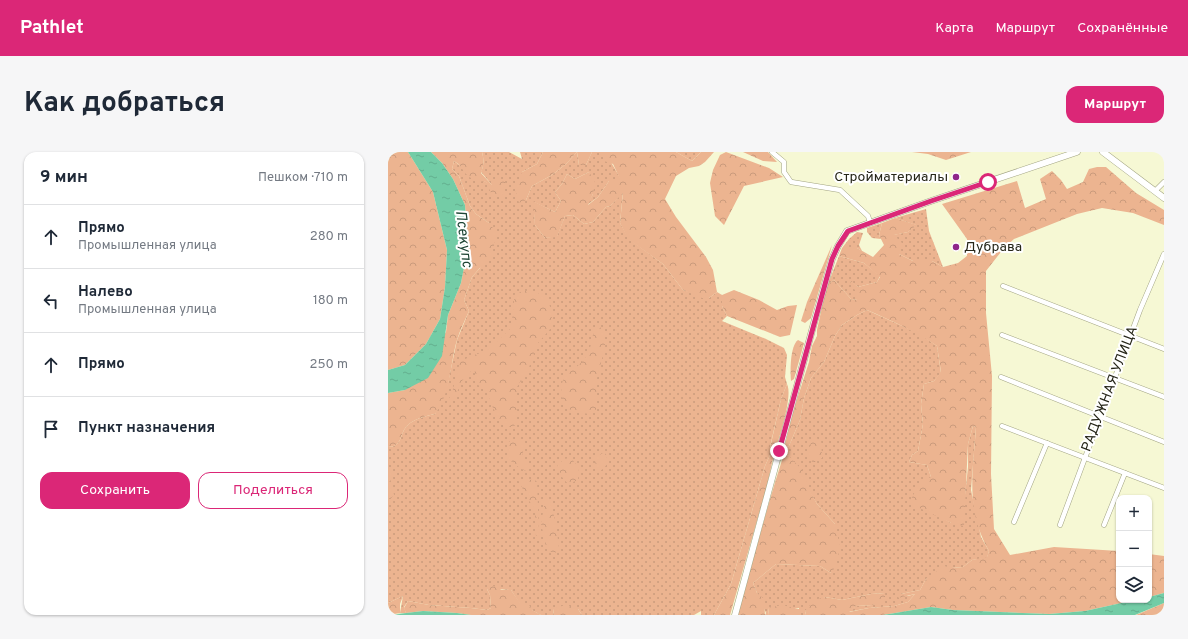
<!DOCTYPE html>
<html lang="ru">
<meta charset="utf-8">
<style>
:root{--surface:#fff;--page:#f6f6f7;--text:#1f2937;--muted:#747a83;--line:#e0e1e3;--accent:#db2777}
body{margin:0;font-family:Overpass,sans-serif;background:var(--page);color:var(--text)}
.controls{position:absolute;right:12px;bottom:12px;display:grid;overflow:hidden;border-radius:8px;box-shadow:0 1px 3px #0004}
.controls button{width:36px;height:36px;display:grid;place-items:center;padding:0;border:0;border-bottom:1px solid var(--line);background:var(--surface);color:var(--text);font:20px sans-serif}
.stop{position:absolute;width:12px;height:12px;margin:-9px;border:3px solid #db2777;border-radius:50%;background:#fff}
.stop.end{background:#db2777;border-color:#fff;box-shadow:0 1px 4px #0008}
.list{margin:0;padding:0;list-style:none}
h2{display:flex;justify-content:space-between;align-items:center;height:52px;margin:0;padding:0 16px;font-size:17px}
h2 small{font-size:13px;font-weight:400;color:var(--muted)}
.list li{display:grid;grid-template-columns:26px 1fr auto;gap:12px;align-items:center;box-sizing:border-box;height:64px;padding:0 16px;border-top:1px solid var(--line)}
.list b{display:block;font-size:15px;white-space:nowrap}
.list p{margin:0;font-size:13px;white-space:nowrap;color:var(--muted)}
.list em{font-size:13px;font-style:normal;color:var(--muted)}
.actions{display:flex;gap:8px;padding:12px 16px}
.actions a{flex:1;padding:9px 0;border:1px solid var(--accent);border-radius:12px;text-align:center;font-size:14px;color:var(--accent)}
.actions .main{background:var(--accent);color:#fff}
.icon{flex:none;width:22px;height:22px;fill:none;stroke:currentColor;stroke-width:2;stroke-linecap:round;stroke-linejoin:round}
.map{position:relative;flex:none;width:776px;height:463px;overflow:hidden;border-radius:12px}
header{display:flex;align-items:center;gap:24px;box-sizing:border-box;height:56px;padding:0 20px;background:var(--accent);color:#fff}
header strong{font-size:19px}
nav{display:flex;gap:22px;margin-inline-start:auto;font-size:14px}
.intro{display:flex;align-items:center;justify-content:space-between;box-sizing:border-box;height:96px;padding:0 24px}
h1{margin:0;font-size:28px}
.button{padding:10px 18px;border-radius:12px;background:var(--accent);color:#fff;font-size:14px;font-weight:700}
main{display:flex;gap:24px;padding:0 24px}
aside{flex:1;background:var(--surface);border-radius:12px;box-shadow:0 1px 3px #0004}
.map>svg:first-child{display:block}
</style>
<header>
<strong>Pathlet</strong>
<nav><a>Карта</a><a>Маршрут</a><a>Сохранённые</a></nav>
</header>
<div class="intro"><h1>Как добраться</h1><a class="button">Маршрут</a></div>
<main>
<aside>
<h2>9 мин<small>Пешком · 710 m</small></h2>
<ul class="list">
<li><svg class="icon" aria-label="ahead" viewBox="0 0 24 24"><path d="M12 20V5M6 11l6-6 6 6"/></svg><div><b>Прямо</b><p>Промышленная улица</p></div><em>280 m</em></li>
<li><svg class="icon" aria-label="left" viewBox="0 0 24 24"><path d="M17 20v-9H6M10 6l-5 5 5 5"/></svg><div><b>Налево</b><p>Промышленная улица</p></div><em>180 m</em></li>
<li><svg class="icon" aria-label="ahead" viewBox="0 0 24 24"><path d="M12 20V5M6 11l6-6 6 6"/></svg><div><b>Прямо</b></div><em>250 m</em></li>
<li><svg class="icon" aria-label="arrive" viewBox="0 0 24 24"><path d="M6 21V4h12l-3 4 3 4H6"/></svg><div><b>Пункт назначения</b></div></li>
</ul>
<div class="actions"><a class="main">Сохранить</a><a>Поделиться</a></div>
</aside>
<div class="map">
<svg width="776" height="463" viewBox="0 0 776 463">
<defs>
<pattern id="grass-dots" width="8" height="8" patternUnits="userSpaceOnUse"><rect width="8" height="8" fill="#ecb490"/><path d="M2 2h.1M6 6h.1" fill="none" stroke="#ca9b7c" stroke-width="1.8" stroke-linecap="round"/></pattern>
<pattern id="forest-crowns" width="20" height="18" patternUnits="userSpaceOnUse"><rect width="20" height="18" fill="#ecb490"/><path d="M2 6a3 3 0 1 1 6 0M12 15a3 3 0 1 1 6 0" fill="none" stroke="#ca9b7c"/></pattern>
<pattern id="water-ripples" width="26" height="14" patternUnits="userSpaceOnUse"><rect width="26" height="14" fill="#73cca6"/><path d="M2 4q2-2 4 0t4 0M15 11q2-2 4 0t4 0" fill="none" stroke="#63af8e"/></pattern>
</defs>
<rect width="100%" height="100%" fill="#f6f8d4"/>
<!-- grass -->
<g fill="url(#grass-dots)">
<path d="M 94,0 L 121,0 L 134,7 L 132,0 L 155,0 L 149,12 L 134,20 L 138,48 L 144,34 L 164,23 L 178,12 L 189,0 L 191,13 L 198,13 L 204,0 L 217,0 L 234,29 L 221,29 L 210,45 L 199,53 L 205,42 L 201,20 L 187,27 L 179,22 L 174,32 L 167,40 L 173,49 L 167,60 L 146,50 L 147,73 L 157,86 L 169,84 L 177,64 L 185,63 L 196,72 L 205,70 L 218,55 L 222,54 L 235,40 L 232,71 L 241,87 L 275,112 L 295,138 L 321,146 L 329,140 L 334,143 L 334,154 L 339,164 L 334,169 L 378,187 L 396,196 L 399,203 L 397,225 L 399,232 L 393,247 L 382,295 L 386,298 L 388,296 L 386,302 L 382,303 L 377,314 L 343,432 L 326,463 L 313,463 L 313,459 L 306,463 L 194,463 L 190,457 L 165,457 L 166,463 L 153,463 L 132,452 L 123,438 C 114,438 108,436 99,437 L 102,443 L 103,456 L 99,458 L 83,456 L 41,453 L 20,449 L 16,455 L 18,461 L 12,461 L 15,444 L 0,451 L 0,295 C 14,295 12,282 18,275 C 24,267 38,264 47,262 L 60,231 L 69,188 L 81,159 L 76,148 L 84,125 L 92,116 L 101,71 L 88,62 L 82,54 L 71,24 L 64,17 L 66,9 L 74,15 L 77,20 L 104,33 L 93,20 C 96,13 96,8 94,0 Z"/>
<polygon points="288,0 313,0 304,9"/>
<polygon points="538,57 541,79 555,115 544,109 525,109 511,102 505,83 520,80 528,73 507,66"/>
<polygon points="494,71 491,83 493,87 484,86 479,80 479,76"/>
<polygon points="469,80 475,81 471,93 474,99 469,96 454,96 461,87"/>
<polygon points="451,104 476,111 492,124 489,130 470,135 462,129 469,138 469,147 464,148 446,128 440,132"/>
<polygon points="479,158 532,182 549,194 553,221 546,229 536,232 533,252 535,272 530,299 524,303 521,310 539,313 543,325 546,361 563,371 577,343 580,315 580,292 585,274 588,275 583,338 593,385 601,399 599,406 584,408 575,415 564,416 538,427 532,438 513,442 520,444 527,442 520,450 506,454 481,456 459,460 468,454 485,453 497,441 483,442 454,448 437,445 417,459 418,463 411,463 411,456 380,456 381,463 377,463 378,461 369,441 365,431 388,412 432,414 443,421 447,372 429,352 400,303 395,305 396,296 401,294 412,268 416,246 423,226 436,210 447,184 454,173 469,163"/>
</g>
<!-- forest -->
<g fill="url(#forest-crowns)">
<polygon points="0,0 20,0 45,40 59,98 57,135 52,167 38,192 17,213 0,218"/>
<path d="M 43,0 L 94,0 C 96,8 96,13 93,21 L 104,33 L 109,27 L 117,28 L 117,40 L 113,45 L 104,43 L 98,30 C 90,29 83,28 77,21 C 72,14 74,14 66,9 L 64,17 L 71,24 L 82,54 L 88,62 L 101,71 L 109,81 L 104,102 L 84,125 L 76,148 L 81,159 C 77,168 72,178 69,188 C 62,212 63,241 47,262 C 38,264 24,267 18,275 C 12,282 14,295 0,295 L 0,241 L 17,238 L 58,180 L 60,163 L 73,131 L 78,105 L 79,81 L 77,53 L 65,27 L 54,11 Z"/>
<polygon points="155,0 204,0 198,13 191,13 189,0 178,12 164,23 144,34 138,48 131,51 127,37 134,20 149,12"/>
<polygon points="217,0 288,0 304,9 313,0 326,0 317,10 311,14 301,16 288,24 277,47 288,65 318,105 325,118 329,140 321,146 314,146 295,138 275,112 240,87 232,71 235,41 222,54 218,55 205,70 196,72 185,63 177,64 169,85 157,86 147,73 145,49 167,60 173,49 167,40 174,32 179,22 187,27 201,20 207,30 205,42 200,53 210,45 221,29 233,29 225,12 216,9"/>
<polygon points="338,0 381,16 395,25 356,34 336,73 327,64 322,31 325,18 332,3"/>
<polygon points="355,0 380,0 389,10 375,9"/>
<polygon points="524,0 583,0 558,8 540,2"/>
<path d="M 709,15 L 718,15 L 748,41 L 776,58 L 776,73 L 745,61 L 714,56 L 689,62 L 626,87 L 616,96 L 598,119 L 598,161 L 604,224 L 603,322 L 606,377 L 622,403 L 666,395 L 731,399 L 731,448 L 747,448 L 697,459 L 661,462 L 565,458 L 543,455 L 495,463 L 418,463 L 417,459 L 426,448 L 437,445 L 454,448 L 483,442 L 497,441 L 497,449 L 485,453 L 468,454 L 461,460 L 481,456 L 506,454 L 520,450 L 527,442 L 510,446 L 513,442 L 532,438 L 538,427 L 556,414 L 564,416 L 575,415 L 584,408 L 599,405 L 601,399 C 577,357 585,321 588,275 L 585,274 L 580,292 L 576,374 L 563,371 L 521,351 L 531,332 L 543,325 L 539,313 L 521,310 L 524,303 L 530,299 L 535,272 L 533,252 L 536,232 L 546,229 L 553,220 L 549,194 C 527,179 504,169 479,158 L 469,163 L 454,173 L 447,184 L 436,210 L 423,226 L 416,246 L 412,268 L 401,294 L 396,296 L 406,257 L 421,210 L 424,194 L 429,184 L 429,178 L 436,146 L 440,132 L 446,128 L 464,148 L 469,147 L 469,139 L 464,136 L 462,128 L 470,135 L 489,130 L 492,125 L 476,111 L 451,104 L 454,96 L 469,96 L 485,105 L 496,93 L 491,83 L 494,71 L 507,66 L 529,73 L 520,80 L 506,83 L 515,92 L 511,102 L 525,109 L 544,109 L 555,115 L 570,111 L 579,104 L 579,87 L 554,52 L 629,29 L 637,56 L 658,47 L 652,27 L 664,19 L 673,28 L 679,37 L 695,30 L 701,17 Z"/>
<polygon points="444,93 423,166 417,171 413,169 419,150"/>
<polygon points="143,138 159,145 164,161 163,176 150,191 140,218 129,235 129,257 126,277 112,269 104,254 98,237 90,233 86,216 73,230 67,246 58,258 57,254 64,241 72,210 83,204 99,199 123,176 127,141"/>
<polygon points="346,138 371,148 389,158 400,154 409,153 402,183 392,185 339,164 334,154 334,143"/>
<path d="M 216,175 L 217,195 L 209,226 L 208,259 L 203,262 L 185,260 L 175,252 C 173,242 171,228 181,220 C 187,216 192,213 197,206 C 203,198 204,187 206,177 Z"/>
<path d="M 410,188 L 416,191 L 406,227 L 403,229 C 402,219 402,194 410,188 Z"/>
<path d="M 399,232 C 405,243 392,283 388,296 L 386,298 L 382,296 L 393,247 Z"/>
<polygon points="424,285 433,288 434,306 425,311 420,304"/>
<path d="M 123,287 L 133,288 L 136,294 L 134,306 L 140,313 L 140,319 C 131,318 129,312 121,308 L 119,294 Z"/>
<polygon points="215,301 218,302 220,311 214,318 207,316 208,305"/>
<polygon points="386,302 379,334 342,463 326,463 343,432 377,314 382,303"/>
<path d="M 400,303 L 416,320 L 422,339 L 429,352 L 447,372 L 452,395 L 448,414 L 443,421 L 432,414 L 388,412 L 365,431 L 369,441 L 376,447 L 377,463 L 350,463 C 365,410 378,357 395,305 Z"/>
<polygon points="183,306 191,316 190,328 180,332 174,325 169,314 176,307"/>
<polygon points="5,319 2,327 6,343 3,346 0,346 0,320"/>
<path d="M 139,327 L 149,329 L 151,383 L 148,385 L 147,357 C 142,352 134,335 130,328 Z"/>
<path d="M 158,344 C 167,356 169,381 171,396 L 167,401 L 161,399 L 158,395 L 153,371 Z"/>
<polygon points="761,402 776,404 776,441 761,445"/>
<polygon points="101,432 114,438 123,438 132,451 140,451 144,458 153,463 83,463 69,461 35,459 18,461 16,456 20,449 41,453 83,456 99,458 103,456 102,443 99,437"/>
<polygon points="15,444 12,452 12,461 0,463 0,451"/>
<polygon points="776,451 776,463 747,463 748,463"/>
<polygon points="177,453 190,457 194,463 166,463 165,457"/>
<polygon points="394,453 411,457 411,463 381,463 380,456"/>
</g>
<!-- water -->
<g fill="url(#water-ripples)">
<polygon points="20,0 43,0 54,11 65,27 77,53 79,81 78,105 73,131 60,163 54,204 40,226 17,238 0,241 0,218 17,213 38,192 52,167 57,135 59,98 45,40"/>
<polygon points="776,441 776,451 747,463 495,463 543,455 565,458 661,462 697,459 747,448 761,448 761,445"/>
<polygon points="35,459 69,461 83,463 1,463"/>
</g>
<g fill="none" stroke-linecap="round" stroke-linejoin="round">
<defs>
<g id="street">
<polyline points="384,0 396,10 396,20 403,30 452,38 480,64 482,70"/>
<polyline points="767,39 776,30"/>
<polyline points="615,134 776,197"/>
<polyline points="614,183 776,245"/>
<polyline points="613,225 776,290"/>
<polyline points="614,274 776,336"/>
<polyline points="626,370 659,291"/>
<polyline points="672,373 752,158 776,102"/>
<polyline points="716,373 737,321"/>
</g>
<g id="secondary">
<polyline points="715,0 776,46"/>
<polyline points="347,463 426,171 444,107 450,94 459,79 543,49 689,0"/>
</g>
</defs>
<!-- street casing -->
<use href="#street" stroke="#a2a482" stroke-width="5.5"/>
<!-- secondary casing -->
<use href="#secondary" stroke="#a2a482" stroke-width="7"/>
<!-- street -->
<use href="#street" stroke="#fff" stroke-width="4.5"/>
<!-- secondary -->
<use href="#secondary" stroke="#fff" stroke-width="6"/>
</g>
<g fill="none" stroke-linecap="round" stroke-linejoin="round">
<!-- route -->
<polyline stroke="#db2777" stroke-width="5" points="391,299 444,107 450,94 460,79 543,49 600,30"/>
</g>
<!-- markers -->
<g fill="#8e258a" stroke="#fff" stroke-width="1.5">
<circle cx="568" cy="25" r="4"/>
<circle cx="568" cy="95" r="4"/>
</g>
<g text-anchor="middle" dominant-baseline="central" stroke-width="4" stroke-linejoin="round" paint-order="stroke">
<!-- poi labels -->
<g font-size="14" fill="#262619" stroke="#fff" text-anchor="end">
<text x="560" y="25">Стройматериалы</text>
<text x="576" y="95" text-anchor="start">Дубрава</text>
</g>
<!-- street labels -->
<g font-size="14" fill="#262619" stroke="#fff">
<text transform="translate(722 237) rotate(-69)">РАДУЖНАЯ УЛИЦА</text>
</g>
<!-- water labels -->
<g font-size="15" font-style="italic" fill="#1e4535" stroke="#fff">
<text transform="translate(75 87) rotate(83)">Псекупс</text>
</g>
</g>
</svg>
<div class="controls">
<button>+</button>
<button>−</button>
<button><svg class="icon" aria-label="layers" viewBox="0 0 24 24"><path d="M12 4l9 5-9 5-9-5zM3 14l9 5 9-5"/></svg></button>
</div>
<div class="stop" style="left:600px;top:30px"></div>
<div class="stop end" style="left:391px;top:299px"></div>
</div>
</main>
